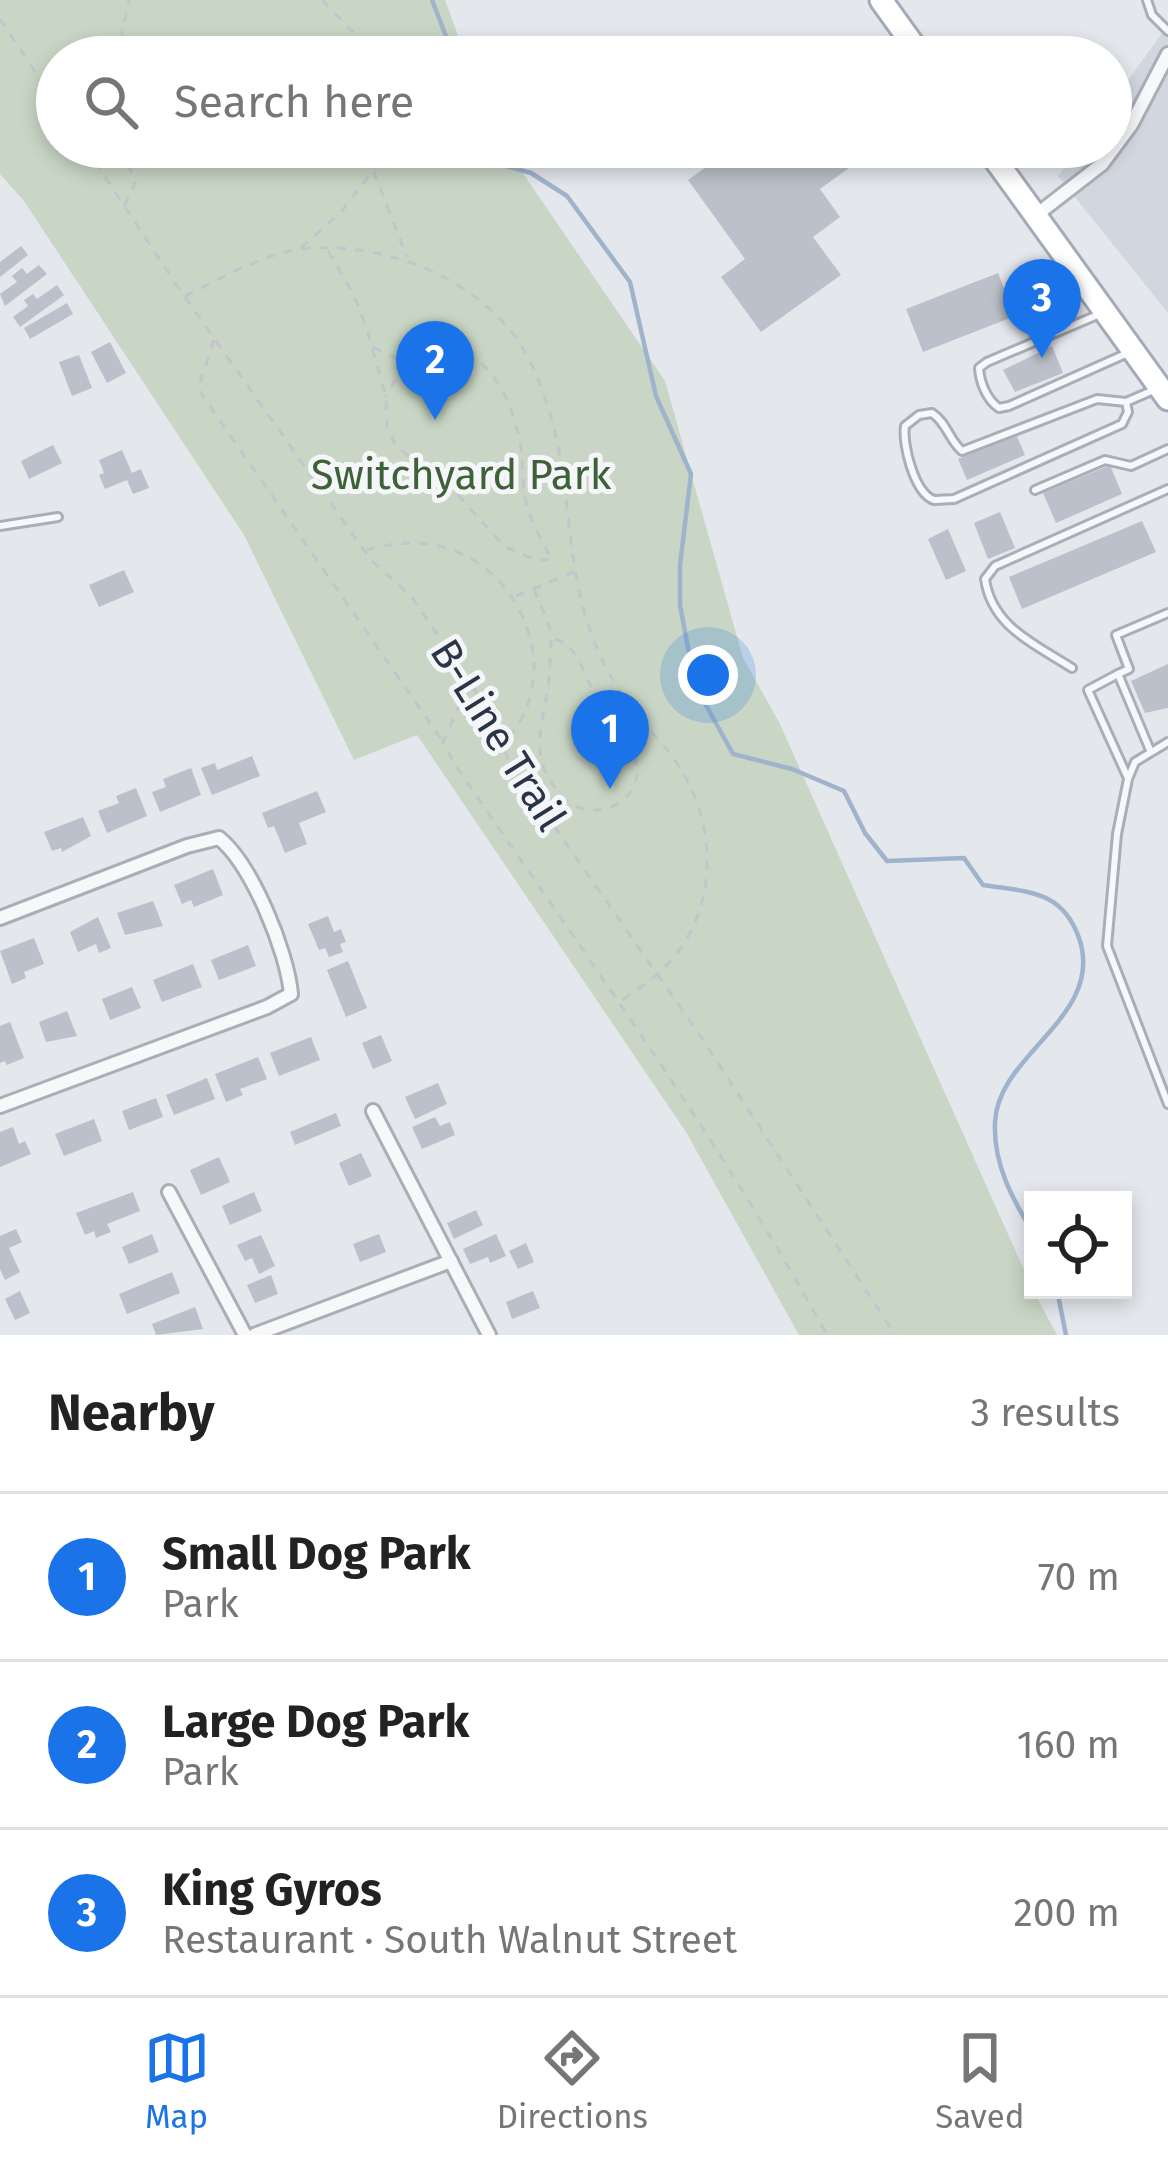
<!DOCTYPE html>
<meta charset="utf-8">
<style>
:root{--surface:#fff;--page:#f6f6f6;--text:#222;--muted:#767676;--line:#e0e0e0;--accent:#1a73e8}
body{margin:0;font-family:"Fira Sans",sans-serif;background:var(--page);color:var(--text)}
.controls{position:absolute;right:36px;bottom:36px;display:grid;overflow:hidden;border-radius:0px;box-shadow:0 6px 18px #0003}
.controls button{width:108px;height:108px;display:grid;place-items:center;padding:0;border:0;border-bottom:3px solid var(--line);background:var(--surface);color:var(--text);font:60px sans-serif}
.you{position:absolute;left:708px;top:675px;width:42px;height:42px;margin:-30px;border:9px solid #fff;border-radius:50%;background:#1a73e8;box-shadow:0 0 0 18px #1a73e833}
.badge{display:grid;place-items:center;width:78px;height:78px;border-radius:50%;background:var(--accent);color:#fff;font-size:39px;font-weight:700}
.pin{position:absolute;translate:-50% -99px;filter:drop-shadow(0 3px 6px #0008)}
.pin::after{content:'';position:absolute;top:63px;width:42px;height:36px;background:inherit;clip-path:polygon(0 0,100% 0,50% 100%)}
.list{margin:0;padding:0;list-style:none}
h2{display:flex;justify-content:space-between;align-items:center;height:156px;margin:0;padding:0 48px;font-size:51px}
h2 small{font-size:39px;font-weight:400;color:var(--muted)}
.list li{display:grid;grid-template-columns:78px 1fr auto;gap:36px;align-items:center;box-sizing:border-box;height:168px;padding:0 48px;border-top:3px solid var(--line)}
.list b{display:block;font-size:45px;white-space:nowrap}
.list p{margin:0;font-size:39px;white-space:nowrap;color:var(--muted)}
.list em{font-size:39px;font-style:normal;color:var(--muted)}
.icon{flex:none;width:66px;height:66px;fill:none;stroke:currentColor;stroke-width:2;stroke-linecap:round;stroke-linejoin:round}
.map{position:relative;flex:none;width:1168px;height:1335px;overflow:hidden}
.search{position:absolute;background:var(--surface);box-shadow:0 6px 18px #0003;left:36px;right:36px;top:36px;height:132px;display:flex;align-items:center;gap:30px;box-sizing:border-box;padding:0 42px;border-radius:66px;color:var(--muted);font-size:45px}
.sheet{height:660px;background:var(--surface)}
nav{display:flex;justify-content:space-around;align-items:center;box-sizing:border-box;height:168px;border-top:3px solid var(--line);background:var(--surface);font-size:33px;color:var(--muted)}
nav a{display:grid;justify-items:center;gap:6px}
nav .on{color:var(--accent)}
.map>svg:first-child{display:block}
</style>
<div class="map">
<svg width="1168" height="1335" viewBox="0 0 1168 1335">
<rect width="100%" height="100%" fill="#e4e7ec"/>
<!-- built -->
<polygon fill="#d2d6de" points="1168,25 1168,313 1058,176 1080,147 1111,147 1111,104"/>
<!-- green -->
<polygon fill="#c9d6c5" points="0,0 445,0 466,57 57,57 57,147 505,147 665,381 743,658 779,722 1033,1290 1057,1335 799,1335 686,1132 417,735 354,760 244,535 24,201 0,174"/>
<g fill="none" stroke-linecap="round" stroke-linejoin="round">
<!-- stream -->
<g stroke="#9fb4cc" stroke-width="4.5">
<polyline points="432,0 454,57"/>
<path d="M 478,147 L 492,162 L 531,173 L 567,196 L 630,282 L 656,396 L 691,474 L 680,565 L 680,605 L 688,648 L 703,700 L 733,754 L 792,769 L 844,791 L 865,833 L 887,861 L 964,858 L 983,885 C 1028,892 1062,890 1079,938 C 1106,1016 998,1053 995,1122 C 993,1164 1012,1198 1033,1233"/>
<polyline points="1057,1290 1066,1335"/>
</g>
</g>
<!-- building -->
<g fill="#bbc0ca">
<polygon points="734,147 878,147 820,189 840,217 813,237 841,275 761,332 721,277 745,259 688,180"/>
<polygon points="21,246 28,255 0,277 0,262"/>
<polygon points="39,265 47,274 5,306 0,294 17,282 12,276 22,268 27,274"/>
<polygon points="998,273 1015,316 923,352 906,309"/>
<polygon points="57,285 64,295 20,327 13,317 28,306 24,300 33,294 37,299"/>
<polygon points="67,303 73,314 30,339 24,328"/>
<polygon points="110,342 126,373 107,383 91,352"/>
<polygon points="1052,346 1063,373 1015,392 1003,370"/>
<polygon points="79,355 92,388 72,396 59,362"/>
<polygon points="1016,434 1025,455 967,480 958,459"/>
<polygon points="53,445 62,463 29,479 21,461"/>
<polygon points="122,450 132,473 141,469 149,488 133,494 127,480 105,489 99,475 104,473 99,460"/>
<polygon points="1110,465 1122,494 1056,523 1043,493"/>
<polygon points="1000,512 1015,548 988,559 974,523"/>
<polygon points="1142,521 1156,552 1022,609 1009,577"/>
<polygon points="948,529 966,571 946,580 928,539"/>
<polygon points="124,570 134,592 99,607 89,585"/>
<polygon points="1168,664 1168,708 1145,713 1131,681"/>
<polygon points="252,756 260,776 212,795 201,768 215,763 217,770"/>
<polygon points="191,768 201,795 160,812 152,792 166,787 163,779"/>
<polygon points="136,788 147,816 107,833 98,811 119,803 116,796"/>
<polygon points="317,791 326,812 299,823 307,844 285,853 274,826 268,828 262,813"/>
<polygon points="83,817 91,836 62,852 61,848 52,851 44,832"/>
<polygon points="213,869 223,895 194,907 191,900 182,904 174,885"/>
<polygon points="153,901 163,926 125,935 117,913"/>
<polygon points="328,916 334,932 341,929 346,942 340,944 343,952 329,957 325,948 319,950 308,924"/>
<polygon points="98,917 111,948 99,953 96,944 78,952 70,932"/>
<polygon points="34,938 44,964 24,972 26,978 12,984 0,951"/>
<polygon points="248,945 256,966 219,980 211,960"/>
<polygon points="348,961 367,1008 346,1017 327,970"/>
<polygon points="193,964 202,987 162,1002 153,980"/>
<polygon points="132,987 141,1008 110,1020 102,999"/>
<polygon points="67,1011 77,1036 46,1042 39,1022"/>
<polygon points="10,1022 24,1058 7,1065 5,1061 0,1063 0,1026"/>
<polygon points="381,1035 392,1061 373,1069 362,1043"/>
<polygon points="311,1037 320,1060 279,1076 270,1053"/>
<polygon points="258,1057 267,1079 240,1089 243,1095 226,1102 215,1074"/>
<polygon points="207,1078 215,1099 174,1115 166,1095"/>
<polygon points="438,1083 447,1104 415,1119 405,1097"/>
<polygon points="156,1098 163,1117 129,1130 122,1111"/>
<polygon points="336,1113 341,1126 295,1145 290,1132"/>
<polygon points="435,1117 440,1126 450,1122 455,1135 422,1149 412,1127"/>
<polygon points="94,1119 102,1141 64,1156 55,1134"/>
<polygon points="13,1127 19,1144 25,1141 31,1154 0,1167 0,1132"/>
<polygon points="361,1153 372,1176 349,1186 339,1163"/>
<polygon points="219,1157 230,1182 201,1195 190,1170"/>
<polygon points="133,1192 140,1211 107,1224 111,1232 96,1238 94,1231 85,1235 76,1213"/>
<polygon points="254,1192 262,1211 230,1225 222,1206"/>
<polygon points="476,1210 483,1225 454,1239 447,1223"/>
<polygon points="16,1229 22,1242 9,1248 20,1272 5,1280 0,1269 0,1236"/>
<polygon points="152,1234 159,1252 129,1264 122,1247"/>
<polygon points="379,1234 386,1252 360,1262 353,1244"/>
<polygon points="496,1234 506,1256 490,1263 488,1257 470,1264 463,1249"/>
<polygon points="261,1235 275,1266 259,1274 252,1258 245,1261 237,1245"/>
<polygon points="526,1243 534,1262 518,1269 509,1251"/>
<polygon points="172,1272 180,1293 127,1314 119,1294"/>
<polygon points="271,1275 278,1294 255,1303 247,1285"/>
<polygon points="20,1291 30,1313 15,1320 5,1299"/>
<polygon points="533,1291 540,1308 512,1319 506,1302"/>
<polygon points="195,1307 203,1329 156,1335 152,1324"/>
</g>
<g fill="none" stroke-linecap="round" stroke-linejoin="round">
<defs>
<g id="service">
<polyline points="1147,0 1152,15 1168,31"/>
<path d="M 1102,313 L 987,362 L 979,368 C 980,383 987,400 999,408 L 1009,406 L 1130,352"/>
<path d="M 1126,402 L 1128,412 L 1122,424 L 954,499 C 952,499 936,500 934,500 C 914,493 902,443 905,426 L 919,415 L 932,413 C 947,423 949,440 962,451 L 1097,399 L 1126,402 L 1156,389"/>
<polyline points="1035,490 1105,460 1131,466 1168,449"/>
<polyline points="0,526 58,517"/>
<path d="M 1072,668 C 1035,644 992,627 985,579 L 995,566 L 1168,489"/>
<polyline points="1118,674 1088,690 1127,776"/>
<polyline points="1168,742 1135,762 1128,779 1117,834 1107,946 1168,1104"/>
<polyline points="1150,750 1118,674 1129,669 1116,635 1168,613"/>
</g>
<g id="minor">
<polyline points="1035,216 1102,164 1131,125 1168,54"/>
<path d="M 0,918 L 187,846 L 219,838 C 252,865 287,951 291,994 L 267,1007 L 0,1106"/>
<polyline points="373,1111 489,1335"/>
<polyline points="169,1192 245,1335"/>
<polyline points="254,1335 451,1261"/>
</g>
<g id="primary">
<polyline points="881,0 922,57"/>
<polyline points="986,147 1168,399"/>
</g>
</defs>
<!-- service casing -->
<use href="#service" stroke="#a9aeb7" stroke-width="12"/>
<!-- minor casing -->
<use href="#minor" stroke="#a9aeb7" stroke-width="18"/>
<!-- primary casing -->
<use href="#primary" stroke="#a3abb8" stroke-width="27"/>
<!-- path -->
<g stroke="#c2c5cb" stroke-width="3" stroke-dasharray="9 9" stroke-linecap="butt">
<polyline points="322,0 354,33 368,57"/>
<polyline points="0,19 57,105"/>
<polyline points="117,57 129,0"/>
<polyline points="85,147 180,290 370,559 412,597 476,692 512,766 701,1037 895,1335"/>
<polyline points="123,147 135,184 124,206"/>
<polyline points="373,168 378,147"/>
<polyline points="301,248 341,212 373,170 407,257"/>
<path d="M 328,251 L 354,295 L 368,333 L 386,397 L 387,427 L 396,446 L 457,494 L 504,546 L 533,559 L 552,560 C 542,542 531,522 526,502 C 522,486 523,471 522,456 C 517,413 493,344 439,351 C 411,355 398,372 386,397"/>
<path d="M 185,296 C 221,279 263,253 303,249 C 380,241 467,274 514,335 C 530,356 541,385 549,410 C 569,475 566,542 583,607 C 592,642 609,677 630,706 C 644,726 663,742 676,762 C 716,820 720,902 673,958 C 658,977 637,989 617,1004"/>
<polyline points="214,340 198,389 443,742"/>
<polyline points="373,347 407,364"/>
<path d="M 366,550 C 394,543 421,539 449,549 C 528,574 565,684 502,744"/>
<path d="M 534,589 C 539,604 552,626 551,641 C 550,656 550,673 548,687 C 541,733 527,761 565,799 C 588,821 633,809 637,775 C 638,768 634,754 631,748 C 623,732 609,718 599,703 C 590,687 584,668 574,653 C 568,644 562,640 552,639"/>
<polyline points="516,596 574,572"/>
<path d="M 468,686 L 443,742 L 454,763 C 582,951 718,1136 827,1335"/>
</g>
<!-- service -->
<use href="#service" stroke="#f7f8fa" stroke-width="6"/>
<!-- minor -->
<use href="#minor" stroke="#f7f8fa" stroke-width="12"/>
<!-- primary -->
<use href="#primary" stroke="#fff" stroke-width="21"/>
</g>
<g text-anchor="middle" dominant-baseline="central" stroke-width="10" stroke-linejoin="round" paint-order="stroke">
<!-- park labels -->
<g font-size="42" fill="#3f6138" stroke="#f4f6f9">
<text x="461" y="475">Switchyard Park</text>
</g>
<!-- street labels -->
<g font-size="42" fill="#2b3445" stroke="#f4f6f9">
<text transform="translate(498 735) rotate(58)">B-Line Trail</text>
</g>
</g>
</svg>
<div class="controls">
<button><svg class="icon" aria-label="locate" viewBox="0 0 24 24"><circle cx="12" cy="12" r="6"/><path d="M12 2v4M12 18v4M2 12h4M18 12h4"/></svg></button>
</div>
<div class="you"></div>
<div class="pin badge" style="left:610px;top:789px">1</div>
<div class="pin badge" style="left:435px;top:420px">2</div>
<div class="pin badge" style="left:1042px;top:358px">3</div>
<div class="search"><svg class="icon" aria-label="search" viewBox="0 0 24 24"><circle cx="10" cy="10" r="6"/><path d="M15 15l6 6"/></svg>Search here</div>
</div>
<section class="sheet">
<h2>Nearby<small>3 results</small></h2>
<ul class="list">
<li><span class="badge">1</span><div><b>Small Dog Park</b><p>Park</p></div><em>70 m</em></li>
<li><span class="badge">2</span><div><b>Large Dog Park</b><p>Park</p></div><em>160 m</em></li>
<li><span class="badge">3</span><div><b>King Gyros</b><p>Restaurant · South Walnut Street</p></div><em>200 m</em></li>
</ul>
</section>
<nav>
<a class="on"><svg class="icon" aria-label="map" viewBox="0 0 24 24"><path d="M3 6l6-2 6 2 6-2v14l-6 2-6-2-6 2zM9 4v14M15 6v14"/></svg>Map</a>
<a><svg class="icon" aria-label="directions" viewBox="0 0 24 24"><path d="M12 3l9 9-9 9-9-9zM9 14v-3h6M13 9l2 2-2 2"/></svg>Directions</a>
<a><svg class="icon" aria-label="saved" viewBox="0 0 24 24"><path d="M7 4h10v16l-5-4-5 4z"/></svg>Saved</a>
</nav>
